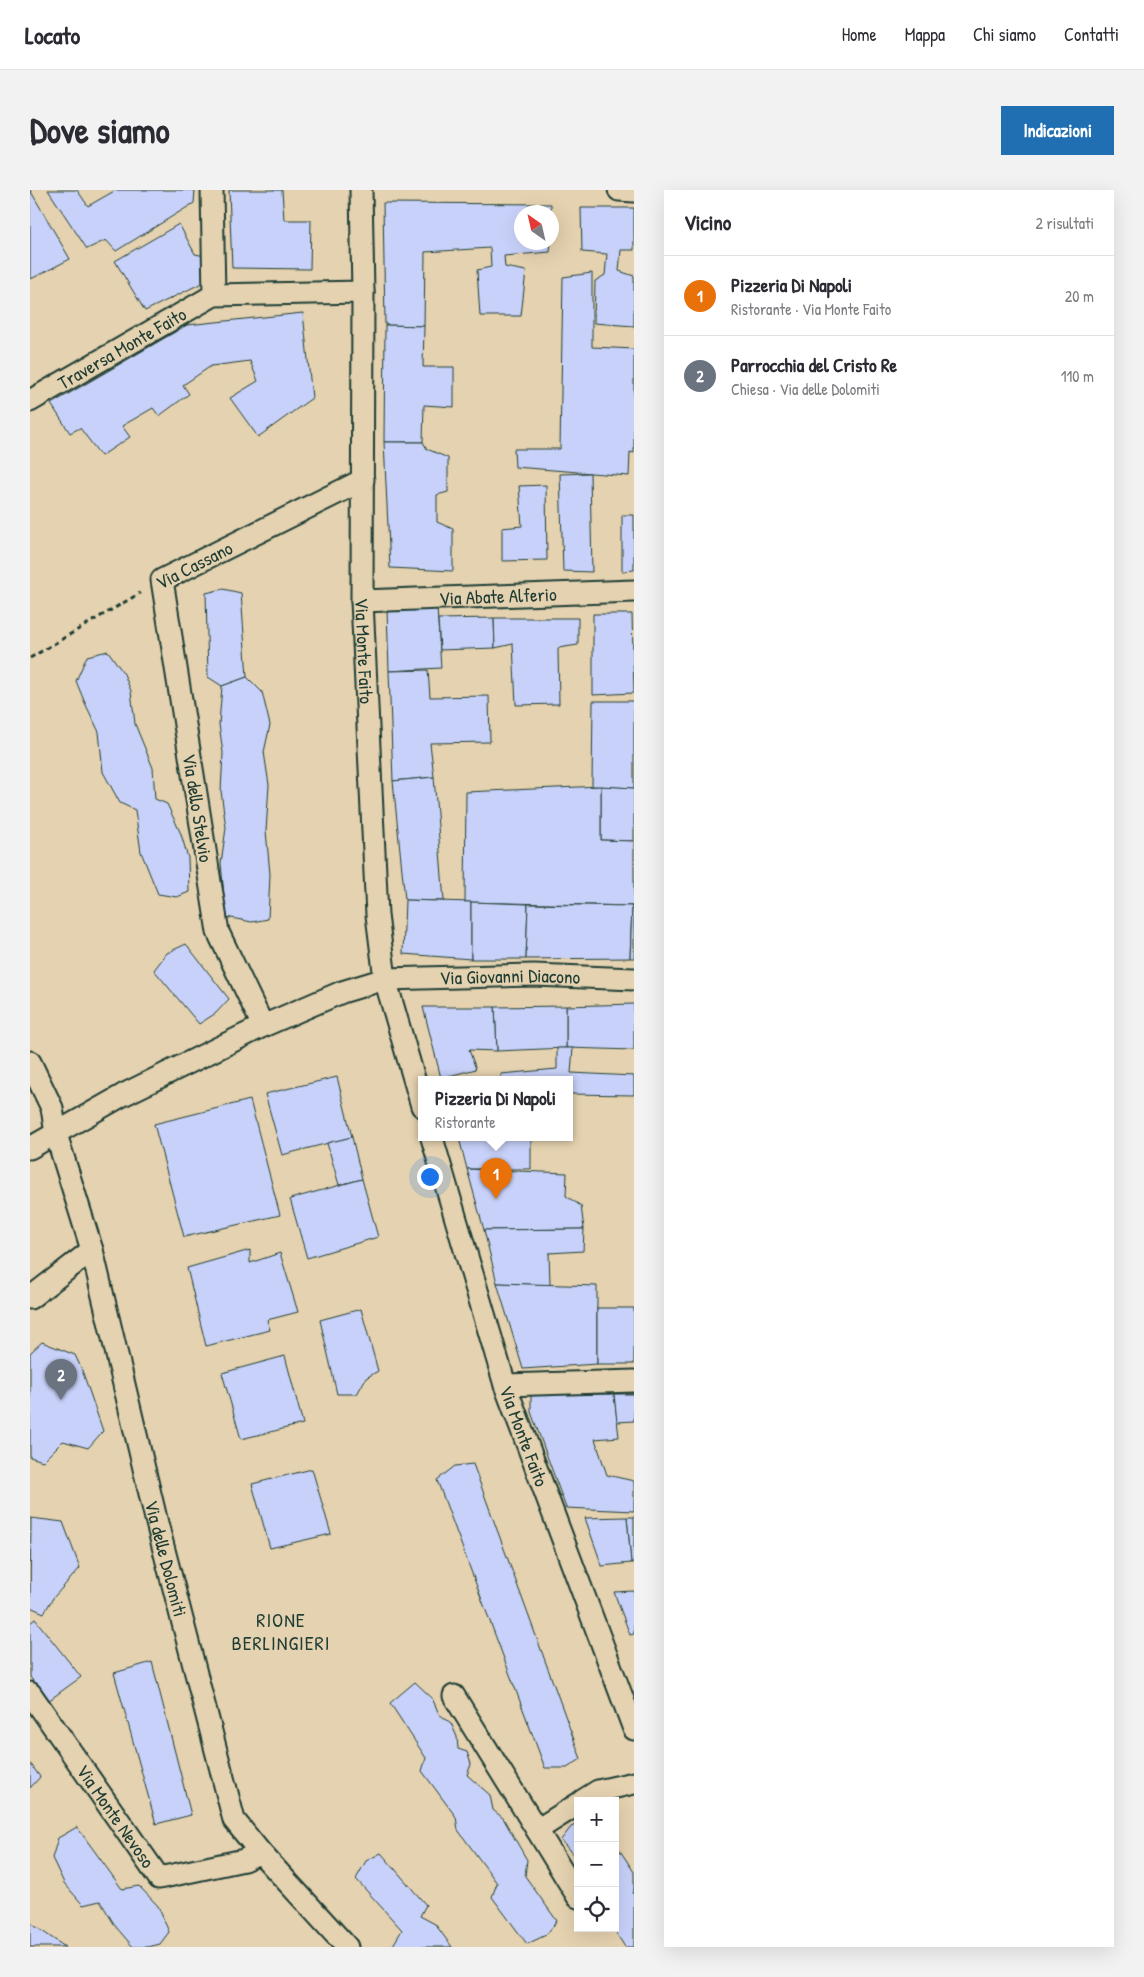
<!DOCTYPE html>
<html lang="it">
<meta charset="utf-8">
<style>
:root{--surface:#fff;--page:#f2f2f3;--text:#2b2b33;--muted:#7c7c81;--line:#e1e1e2;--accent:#1f6fb2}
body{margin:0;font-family:"Patrick Hand",sans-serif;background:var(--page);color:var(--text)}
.controls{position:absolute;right:15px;bottom:15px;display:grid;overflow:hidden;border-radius:0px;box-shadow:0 5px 20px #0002}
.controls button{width:45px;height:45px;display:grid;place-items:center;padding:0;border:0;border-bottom:1px solid var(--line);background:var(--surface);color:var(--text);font:25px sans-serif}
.compass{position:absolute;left:484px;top:15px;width:45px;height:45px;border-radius:50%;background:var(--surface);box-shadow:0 5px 20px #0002;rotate:326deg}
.you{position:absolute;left:399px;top:986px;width:18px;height:18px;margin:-12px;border:4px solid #fff;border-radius:50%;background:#1a73e8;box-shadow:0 0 0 8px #1a73e833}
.badge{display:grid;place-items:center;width:32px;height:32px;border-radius:50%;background:var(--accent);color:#fff;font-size:16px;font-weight:700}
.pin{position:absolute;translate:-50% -41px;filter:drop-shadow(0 1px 2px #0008)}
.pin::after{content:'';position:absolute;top:26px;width:18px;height:15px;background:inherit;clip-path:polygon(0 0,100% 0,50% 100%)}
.popup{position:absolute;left:388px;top:886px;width:155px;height:65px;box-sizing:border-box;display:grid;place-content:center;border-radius:0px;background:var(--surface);filter:drop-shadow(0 1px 4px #0005);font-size:16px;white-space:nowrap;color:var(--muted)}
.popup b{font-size:19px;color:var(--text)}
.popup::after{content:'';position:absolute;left:50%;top:100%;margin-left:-10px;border:10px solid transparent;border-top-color:var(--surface)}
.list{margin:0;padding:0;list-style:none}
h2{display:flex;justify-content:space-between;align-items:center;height:65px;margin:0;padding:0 20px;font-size:21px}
h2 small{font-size:16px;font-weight:400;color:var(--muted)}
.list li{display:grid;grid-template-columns:32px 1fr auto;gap:15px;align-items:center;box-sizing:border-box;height:80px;padding:0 20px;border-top:1px solid var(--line)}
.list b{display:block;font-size:19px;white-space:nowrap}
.list p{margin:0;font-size:16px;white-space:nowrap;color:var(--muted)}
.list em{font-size:16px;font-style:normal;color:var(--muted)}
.icon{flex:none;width:28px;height:28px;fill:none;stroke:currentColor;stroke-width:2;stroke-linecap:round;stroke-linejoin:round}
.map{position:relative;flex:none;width:604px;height:1757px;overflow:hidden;border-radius:0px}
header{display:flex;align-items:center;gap:30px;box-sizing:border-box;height:70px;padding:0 25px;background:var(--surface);border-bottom:1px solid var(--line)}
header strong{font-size:24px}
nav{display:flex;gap:28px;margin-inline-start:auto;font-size:18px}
.intro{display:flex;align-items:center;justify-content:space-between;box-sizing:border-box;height:120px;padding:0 30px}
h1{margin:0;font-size:35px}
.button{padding:12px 22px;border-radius:0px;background:var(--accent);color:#fff;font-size:18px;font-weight:700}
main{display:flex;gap:30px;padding:0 30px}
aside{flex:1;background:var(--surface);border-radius:0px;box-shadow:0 5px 20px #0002}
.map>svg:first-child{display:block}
</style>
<header>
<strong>Locato</strong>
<nav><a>Home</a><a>Mappa</a><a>Chi siamo</a><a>Contatti</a></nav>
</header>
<div class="intro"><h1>Dove siamo</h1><a class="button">Indicazioni</a></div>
<main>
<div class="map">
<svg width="604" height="1757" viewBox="0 0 604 1757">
<rect width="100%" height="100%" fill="#e5d2b0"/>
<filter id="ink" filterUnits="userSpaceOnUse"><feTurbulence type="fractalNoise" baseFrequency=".02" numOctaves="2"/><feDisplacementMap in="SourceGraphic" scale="10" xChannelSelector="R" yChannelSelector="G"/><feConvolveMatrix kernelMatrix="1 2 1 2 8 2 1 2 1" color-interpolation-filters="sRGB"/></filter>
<g filter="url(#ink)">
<!-- building -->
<g fill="#c8d1f9" stroke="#1f3d34">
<polygon points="0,0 40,69 1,89 0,88"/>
<polygon points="18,0 47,0 58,16 86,0 165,0 164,13 86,61 76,50 57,59"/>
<polygon points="199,0 252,0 254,30 281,30 280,79 202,78"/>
<polygon points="353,13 521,14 521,22 492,22 492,52 521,52 520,62 474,66 475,77 496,81 491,126 450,126 447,80 461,77 460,58 395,62 394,136 355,135"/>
<polygon points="551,18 604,18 604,60 591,60 589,81 604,86 604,136 564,133 565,91 575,85 577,64 552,62"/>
<polygon points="149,34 165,64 175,66 176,91 115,121 85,71"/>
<polygon points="562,83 562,157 604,159 604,263 600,262 599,286 485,277 484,259 530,259 533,87"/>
<polygon points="273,123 282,208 228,247 200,208 228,191 220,171 181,176 153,195 159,204 129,226 123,218 92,236 100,247 71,266 50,238 40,243 21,214 157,135"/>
<polygon points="355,135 394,136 393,177 424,177 424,217 394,215 393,252 354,252"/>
<polygon points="354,252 393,252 397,259 418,268 418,302 407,305 407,332 423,339 423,381 360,378"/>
<polygon points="560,283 562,382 533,381 530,284"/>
<polygon points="516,295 517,370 472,371 472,338 492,336 489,296"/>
<polygon points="592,325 604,325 604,380 592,381"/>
<polygon points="193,399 211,403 217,487 192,496 178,487 176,403"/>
<polygon points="407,418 411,478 359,481 357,420"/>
<polygon points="563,424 602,424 604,503 563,505"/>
<polygon points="464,428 465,458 410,460 408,429"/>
<polygon points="464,428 548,428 548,455 528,458 529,514 486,515 483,454 465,458"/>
<polygon points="78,461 94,484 101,501 105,534 123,578 125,609 137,614 151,644 158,668 159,702 147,707 128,704 111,662 105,620 90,613 73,582 69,542 55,513 46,491 57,466"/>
<polygon points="398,480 400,507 459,506 460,552 400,553 404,587 363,591 359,481"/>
<polygon points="217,487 232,502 240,535 234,562 239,595 236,641 240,684 238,729 222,732 196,727 191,673 196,638 191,601 193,563 189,534 192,496"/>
<polygon points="563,511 604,511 604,598 562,596"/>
<polygon points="404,587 414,711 375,710 363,591"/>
<polygon points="571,596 604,598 604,651 571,650"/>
<polygon points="571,596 571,650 604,651 604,716 435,712 436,602"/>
<polygon points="375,710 441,712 441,769 373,764"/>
<polygon points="441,712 498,714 496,769 441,769"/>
<polygon points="498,714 602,716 600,768 496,769"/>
<polygon points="602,716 604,716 604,768 600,768"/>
<polygon points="156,754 199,809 186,823 169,834 124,780 137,763"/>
<polygon points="604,814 604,860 536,858 536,816"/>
<polygon points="536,816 536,858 467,861 465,817"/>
<polygon points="393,817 465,817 467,861 439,860 446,879 411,888"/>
<polygon points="527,858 543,858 541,883 604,886 604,905 540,904 540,890 471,890 471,884 527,879"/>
<polygon points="307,887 322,947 252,965 235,904"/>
<polygon points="220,910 250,1025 154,1047 124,934"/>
<polygon points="322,947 332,989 309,995 297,953"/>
<polygon points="429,948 501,948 501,979 437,979"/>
<polygon points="437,979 537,983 536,1006 551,1016 554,1039 454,1040"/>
<polygon points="332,989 348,1047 277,1068 260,1009"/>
<polygon points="554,1039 553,1061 519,1063 520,1095 467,1093 454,1040"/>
<polygon points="220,1060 220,1073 250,1063 268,1122 237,1130 240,1140 176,1156 157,1078"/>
<polygon points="467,1093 567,1096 567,1174 493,1179"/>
<rect x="567" y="1118" width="37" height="56"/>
<polygon points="331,1119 348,1181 336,1188 327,1204 307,1204 290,1130"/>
<polygon points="12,1152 45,1165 52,1180 73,1241 58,1258 33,1251 13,1271 0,1267 0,1163"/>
<polygon points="255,1166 273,1234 211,1249 192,1183"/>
<polygon points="584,1204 589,1247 565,1249 577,1285 604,1291 604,1321 536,1318 501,1222 501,1205"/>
<polygon points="584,1204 604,1204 604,1231 587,1232"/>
<polygon points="443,1274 551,1569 537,1578 515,1578 407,1290 425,1276"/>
<polygon points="282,1279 301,1344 240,1358 222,1294"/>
<polygon points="597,1327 604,1327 604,1373 601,1373"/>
<polygon points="597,1327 601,1373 572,1376 555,1328"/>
<polygon points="1,1328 33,1332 50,1378 23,1408 14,1423 0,1417"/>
<polygon points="604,1401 604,1444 600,1445 584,1402"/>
<polygon points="5,1429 51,1487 18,1511 0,1487 0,1433"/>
<polygon points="122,1472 161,1625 126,1634 84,1483"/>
<polygon points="385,1492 402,1508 409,1524 421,1533 427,1547 428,1559 437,1562 441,1574 437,1585 460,1605 463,1620 473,1628 497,1670 495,1686 527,1731 516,1745 497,1754 462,1707 467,1693 428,1640 426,1627 392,1581 396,1568 360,1513"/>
<polygon points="0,1573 10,1587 0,1598"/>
<polygon points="548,1634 548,1671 531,1650 541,1637"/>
<polygon points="47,1637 92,1699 109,1696 128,1716 139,1742 130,1754 118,1757 103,1757 86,1737 70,1711 53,1715 34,1693 22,1668 28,1648"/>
<polygon points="585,1653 604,1682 604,1699 602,1703 604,1704 604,1757 595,1757 583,1738 585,1738"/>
<polygon points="351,1663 396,1715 390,1726 405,1734 422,1757 362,1757 372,1740 326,1689 336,1671"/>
<polygon points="0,1731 2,1734 35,1757 0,1757"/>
</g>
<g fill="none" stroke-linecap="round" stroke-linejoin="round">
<defs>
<g id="minor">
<polyline points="182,0 184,105"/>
<path id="s1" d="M 331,0 L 333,102 L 332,411 L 347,725 L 355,789 L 392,916"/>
<polyline points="589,0 604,1"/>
<path id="s2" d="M 0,211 L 184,105 L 333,102"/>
<path id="s3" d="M 332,411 L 604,401"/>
<polyline points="233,836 188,742 132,390 333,290"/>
<path id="s4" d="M 0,872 L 22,918 L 26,944 L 62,1060 L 127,1333 L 204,1630 L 230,1662 L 317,1757"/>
<path id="s5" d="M 402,948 L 475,1195 L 604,1539"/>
<path id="s6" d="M 0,958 L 93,905 L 233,836 L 312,802 L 355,789 L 504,785 L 604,789"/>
<polyline points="0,1108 62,1060"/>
<polyline points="475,1195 604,1191"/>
<path id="s7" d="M 0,1503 L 129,1688 L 214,1670 L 230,1662"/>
<polyline points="424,1506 507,1640 548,1614"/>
<polyline points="552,1611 568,1601 604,1593"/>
<polyline points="507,1640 548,1707"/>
</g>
</defs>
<!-- minor casing -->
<use href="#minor" stroke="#1f3d34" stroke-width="25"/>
<!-- path -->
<polyline stroke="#1f3d34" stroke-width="3" stroke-dasharray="5 4" stroke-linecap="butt" points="0,468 110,403"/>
<!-- minor -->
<use href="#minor" stroke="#e5d2b0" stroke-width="21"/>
</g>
</g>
<g text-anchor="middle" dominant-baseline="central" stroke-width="4.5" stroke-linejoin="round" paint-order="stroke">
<!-- street labels -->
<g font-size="19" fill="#1f3d34" stroke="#e5d2b0">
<text stroke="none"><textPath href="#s2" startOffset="106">Traversa Monte Faito</textPath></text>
<text transform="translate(164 375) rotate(-27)">Via Cassano</text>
<text stroke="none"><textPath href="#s3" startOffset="136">Via Abate Alferio</textPath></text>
<text stroke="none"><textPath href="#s1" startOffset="461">Via Monte Faito</textPath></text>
<text transform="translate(168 618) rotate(81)">Via dello Stelvio</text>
<text stroke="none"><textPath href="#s6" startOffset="519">Via Giovanni Diacono</textPath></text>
<text stroke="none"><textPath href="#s5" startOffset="312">Via Monte Faito</textPath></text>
<text stroke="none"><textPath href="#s4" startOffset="516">Via delle Dolomiti</textPath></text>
<text stroke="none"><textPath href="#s7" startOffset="150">Via Monte Nevoso</textPath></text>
</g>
<!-- neighbourhood labels -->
<g font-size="20" letter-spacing="1" fill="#1f3d34" stroke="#e5d2b0">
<text x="251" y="1429">RIONE<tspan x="251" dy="23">BERLINGIERI</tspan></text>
</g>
</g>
</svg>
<div class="controls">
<button>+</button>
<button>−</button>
<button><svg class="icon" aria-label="locate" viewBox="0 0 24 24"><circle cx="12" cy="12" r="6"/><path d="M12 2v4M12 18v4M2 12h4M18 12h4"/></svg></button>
</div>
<svg class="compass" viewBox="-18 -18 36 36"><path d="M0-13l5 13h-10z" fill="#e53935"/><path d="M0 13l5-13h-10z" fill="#7c7c81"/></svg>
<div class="you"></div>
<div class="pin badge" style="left:466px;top:1009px;background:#e8710a">1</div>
<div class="popup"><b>Pizzeria Di Napoli</b>Ristorante</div>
<div class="pin badge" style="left:31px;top:1210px;background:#6b7280">2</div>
</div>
<aside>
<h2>Vicino<small>2 risultati</small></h2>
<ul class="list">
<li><span class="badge" style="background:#e8710a">1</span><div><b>Pizzeria Di Napoli</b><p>Ristorante · Via Monte Faito</p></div><em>20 m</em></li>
<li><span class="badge" style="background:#6b7280">2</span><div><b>Parrocchia del Cristo Re</b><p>Chiesa · Via delle Dolomiti</p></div><em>110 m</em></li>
</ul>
</aside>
</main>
